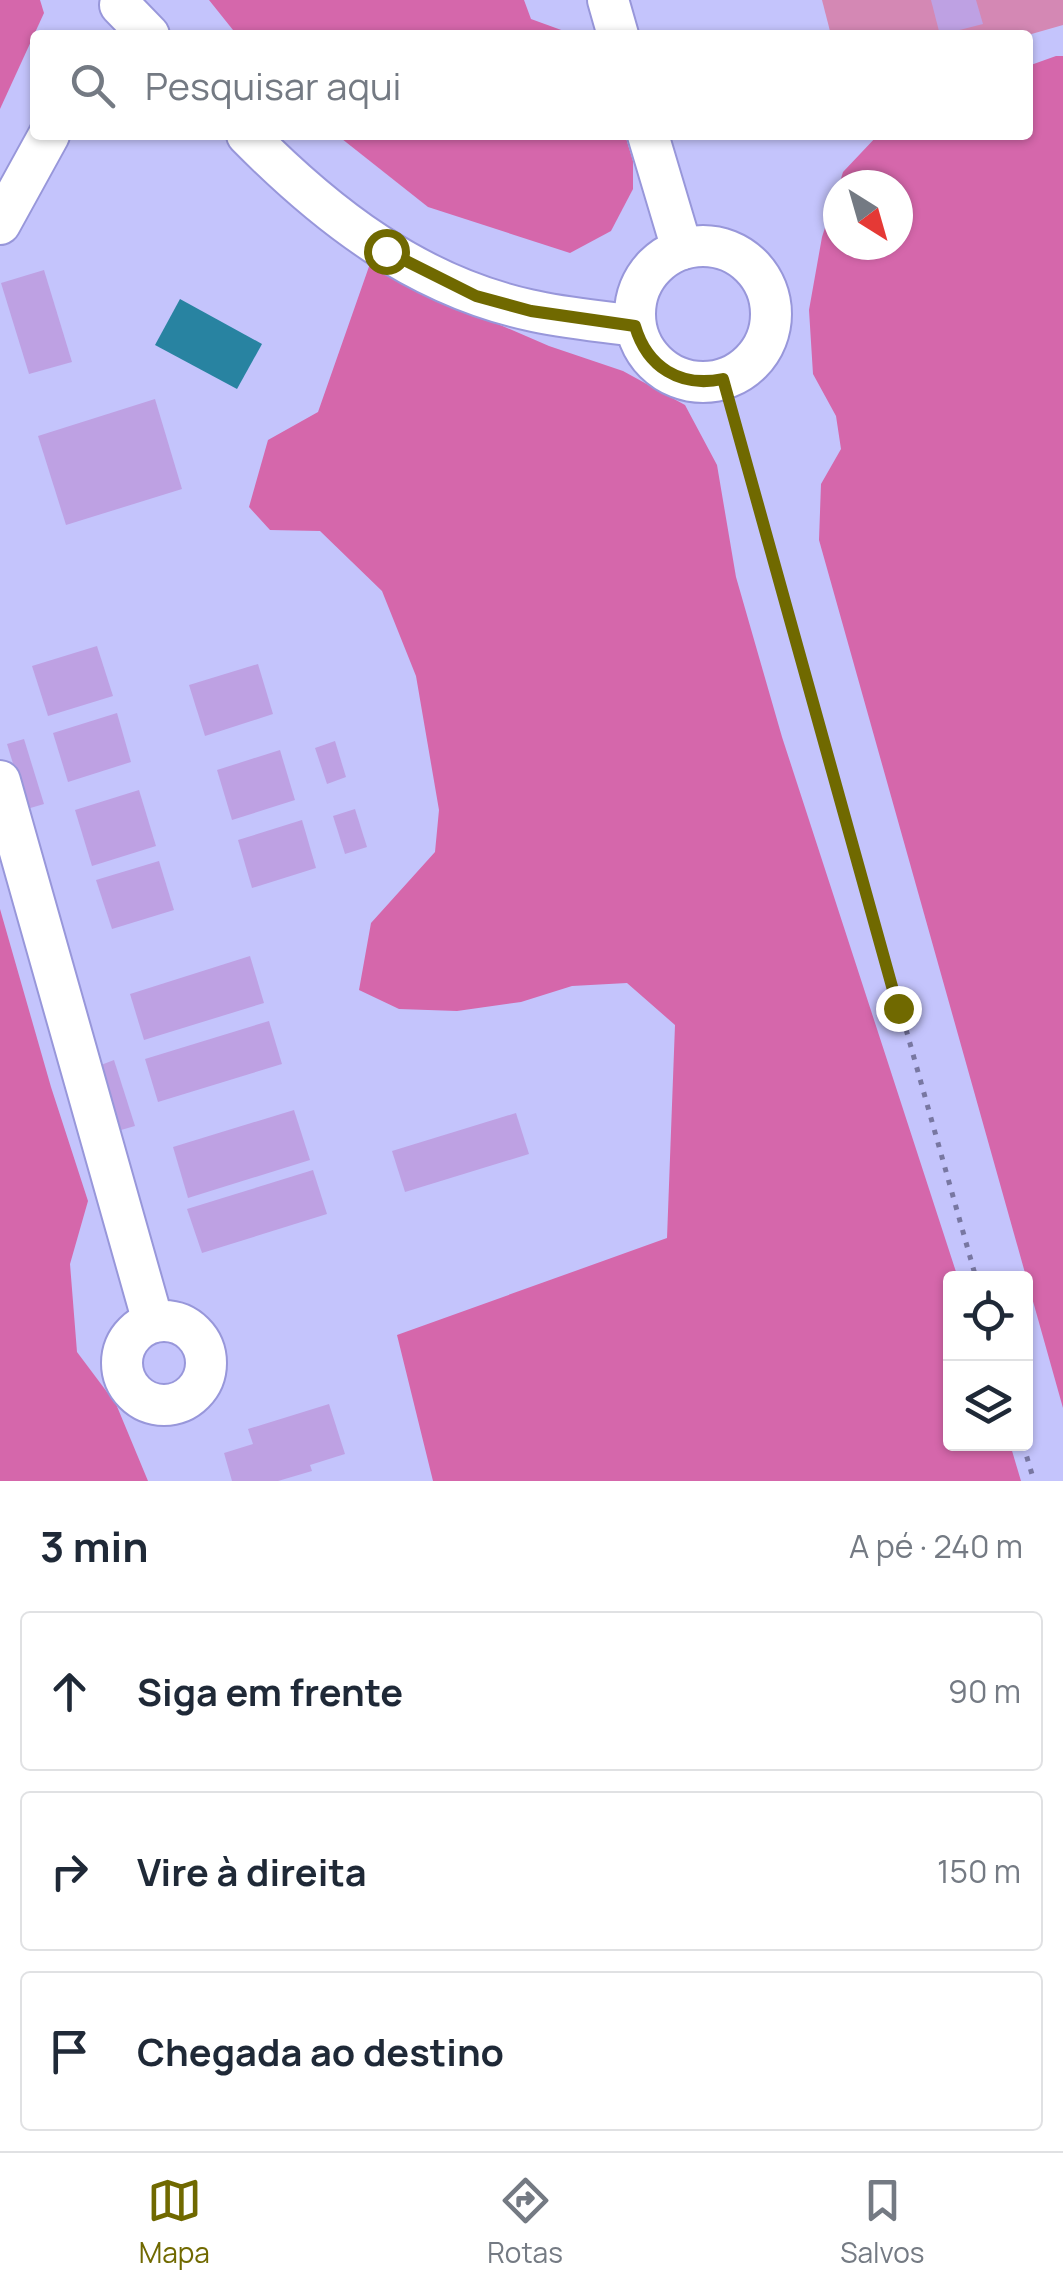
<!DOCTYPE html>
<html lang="pt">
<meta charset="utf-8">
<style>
:root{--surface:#fff;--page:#f2f2f3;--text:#1f2937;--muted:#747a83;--line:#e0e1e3;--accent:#706900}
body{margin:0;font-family:Manrope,sans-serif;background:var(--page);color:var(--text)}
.controls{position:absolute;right:30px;bottom:30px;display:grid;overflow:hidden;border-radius:10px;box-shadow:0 2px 8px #0004}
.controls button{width:90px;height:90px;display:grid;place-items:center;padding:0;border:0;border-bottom:2px solid var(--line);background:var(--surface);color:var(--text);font:50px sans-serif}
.compass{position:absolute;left:823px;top:170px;width:90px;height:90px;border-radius:50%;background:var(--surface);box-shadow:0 2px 8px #0004;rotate:143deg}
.stop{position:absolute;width:30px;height:30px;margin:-22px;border:8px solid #706900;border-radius:50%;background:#fff}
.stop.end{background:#706900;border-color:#fff;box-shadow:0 2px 10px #0008}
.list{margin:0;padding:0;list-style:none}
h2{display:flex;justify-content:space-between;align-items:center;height:130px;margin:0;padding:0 40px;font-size:42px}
h2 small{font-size:32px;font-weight:400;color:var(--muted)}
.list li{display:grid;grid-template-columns:65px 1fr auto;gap:30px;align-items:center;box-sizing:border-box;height:160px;margin:0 20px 20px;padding:0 20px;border:2px solid var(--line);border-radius:10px}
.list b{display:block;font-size:38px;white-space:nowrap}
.list em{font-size:32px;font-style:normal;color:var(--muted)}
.icon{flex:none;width:55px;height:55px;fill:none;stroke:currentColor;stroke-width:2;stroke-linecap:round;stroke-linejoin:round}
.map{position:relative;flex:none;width:1063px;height:1481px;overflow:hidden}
.search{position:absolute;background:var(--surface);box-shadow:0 2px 8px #0004;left:30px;right:30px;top:30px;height:110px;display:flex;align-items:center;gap:25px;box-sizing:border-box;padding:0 35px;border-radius:10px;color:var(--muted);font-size:38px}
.sheet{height:670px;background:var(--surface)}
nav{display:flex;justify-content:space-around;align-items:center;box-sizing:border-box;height:140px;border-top:2px solid var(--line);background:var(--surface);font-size:28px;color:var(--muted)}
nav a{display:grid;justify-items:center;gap:5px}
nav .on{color:var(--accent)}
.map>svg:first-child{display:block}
</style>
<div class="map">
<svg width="1063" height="1481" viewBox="0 0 1063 1481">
<rect width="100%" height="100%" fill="#c4c4fc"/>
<!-- green -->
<polygon fill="#d488b4" points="822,0 1063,0 1063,25 1028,35 831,35"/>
<!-- forest -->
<g fill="#d567ab">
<polygon points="0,0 40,0 44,13 0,109"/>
<polygon points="209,0 524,0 531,19 575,35 237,35"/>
<polygon points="1056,56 1063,56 1063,1408 819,540 821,484 841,449 836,416 813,374 809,310 822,237 838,188 838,245 898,245 898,185 839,185 843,172 878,135 1028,135 1028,66"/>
<polygon points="337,135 625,135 633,161 633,189 611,231 570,253 428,207"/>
<polygon points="372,258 477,315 549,346 623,371 685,405 717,465 736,577 782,737 958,1278 950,1278 950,1444 1010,1444 1021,1481 433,1481 397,1335 667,1238 675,1025 627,983 572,986 521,1002 457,1011 399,1009 359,990 371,923 435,852 439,810 416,676 382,591 320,531 270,530 249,507 268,440 318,412"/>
<polygon points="0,909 51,1087 88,1201 70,1264 77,1352 116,1404 148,1481 0,1481"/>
</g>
<!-- water -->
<polygon fill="#2883a1" points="180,299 262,344 237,389 155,345"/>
<!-- building -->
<g fill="#bea1e3">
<polygon points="931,0 976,0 983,24 940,35"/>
<polygon points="44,270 72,362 29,374 1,283"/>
<polygon points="155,399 182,489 66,525 38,436"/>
<polygon points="97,646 113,696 48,716 32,666"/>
<polygon points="258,664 273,714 205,736 189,685"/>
<polygon points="117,713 131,762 68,782 53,733"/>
<polygon points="24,739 44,804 27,809 7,744"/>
<polygon points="335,741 346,777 327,784 315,748"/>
<polygon points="280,750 295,800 232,820 217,770"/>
<polygon points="139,790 156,846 92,866 75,810"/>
<polygon points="355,809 367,847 345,854 333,816"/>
<polygon points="302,820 316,868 252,888 238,840"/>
<polygon points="159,861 174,910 112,929 96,880"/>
<polygon points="250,956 264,1003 144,1040 130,994"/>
<polygon points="269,1021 282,1064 158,1102 145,1059"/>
<polygon points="114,1060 135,1126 121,1130 101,1065"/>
<polygon points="294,1110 310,1160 188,1198 173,1147"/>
<polygon points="516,1113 529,1154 405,1192 392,1151"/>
<polygon points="313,1170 327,1214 202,1253 187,1209"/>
<polygon points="329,1404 345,1454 310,1465 312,1471 278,1481 232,1481 224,1453 253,1444 248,1429"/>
</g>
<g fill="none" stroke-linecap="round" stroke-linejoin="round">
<defs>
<g id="minor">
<polyline points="608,0 618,35"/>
<polyline points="120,5 149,35"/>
<path d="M 247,135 C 327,216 416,285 529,310 C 563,318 600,321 635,326"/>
<polyline points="648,135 682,249"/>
<polyline points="0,224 49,135"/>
<circle cx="703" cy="314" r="68"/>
<polyline points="0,781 153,1322"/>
<circle cx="164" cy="1363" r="42"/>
</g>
</defs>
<!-- minor casing -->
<use href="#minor" stroke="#9897da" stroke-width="44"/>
<!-- path -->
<g stroke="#7877a1" stroke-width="5" stroke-dasharray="5 8" stroke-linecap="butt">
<polyline points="723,379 976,1278"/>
<polyline points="1023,1444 1034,1481"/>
</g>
<!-- minor -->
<use href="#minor" stroke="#fff" stroke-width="40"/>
</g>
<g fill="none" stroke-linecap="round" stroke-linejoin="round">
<!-- route -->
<path stroke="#706900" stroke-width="12" d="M 386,251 L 476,296 L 531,311 L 635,326 C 647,367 680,388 723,379 L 898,1008"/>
</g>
</svg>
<div class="controls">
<button><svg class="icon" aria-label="locate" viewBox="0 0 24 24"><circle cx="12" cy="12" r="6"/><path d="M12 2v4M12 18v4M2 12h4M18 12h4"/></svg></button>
<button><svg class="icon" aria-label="layers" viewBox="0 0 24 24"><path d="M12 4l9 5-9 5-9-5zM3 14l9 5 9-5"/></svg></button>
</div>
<svg class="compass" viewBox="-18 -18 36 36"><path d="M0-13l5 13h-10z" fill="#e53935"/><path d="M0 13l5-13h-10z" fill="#747a83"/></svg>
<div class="stop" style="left:386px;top:251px"></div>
<div class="stop end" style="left:898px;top:1008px"></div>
<div class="search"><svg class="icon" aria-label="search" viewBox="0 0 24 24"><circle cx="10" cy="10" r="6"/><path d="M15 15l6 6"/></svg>Pesquisar aqui</div>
</div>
<section class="sheet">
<h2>3 min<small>A pé · 240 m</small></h2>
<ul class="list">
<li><svg class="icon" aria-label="ahead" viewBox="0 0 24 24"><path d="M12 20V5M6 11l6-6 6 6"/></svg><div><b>Siga em frente</b></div><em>90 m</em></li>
<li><svg class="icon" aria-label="right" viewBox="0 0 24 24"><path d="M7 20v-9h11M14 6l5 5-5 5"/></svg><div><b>Vire à direita</b></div><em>150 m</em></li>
<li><svg class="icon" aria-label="arrive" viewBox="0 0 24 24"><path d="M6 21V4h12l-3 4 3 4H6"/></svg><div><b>Chegada ao destino</b></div></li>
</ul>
</section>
<nav>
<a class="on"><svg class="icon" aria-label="map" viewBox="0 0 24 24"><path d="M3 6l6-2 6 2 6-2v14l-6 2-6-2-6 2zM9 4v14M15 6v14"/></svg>Mapa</a>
<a><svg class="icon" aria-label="directions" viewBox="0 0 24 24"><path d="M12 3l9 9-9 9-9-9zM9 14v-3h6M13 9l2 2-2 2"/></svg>Rotas</a>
<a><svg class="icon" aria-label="saved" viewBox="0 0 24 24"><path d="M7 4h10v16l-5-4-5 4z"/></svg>Salvos</a>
</nav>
